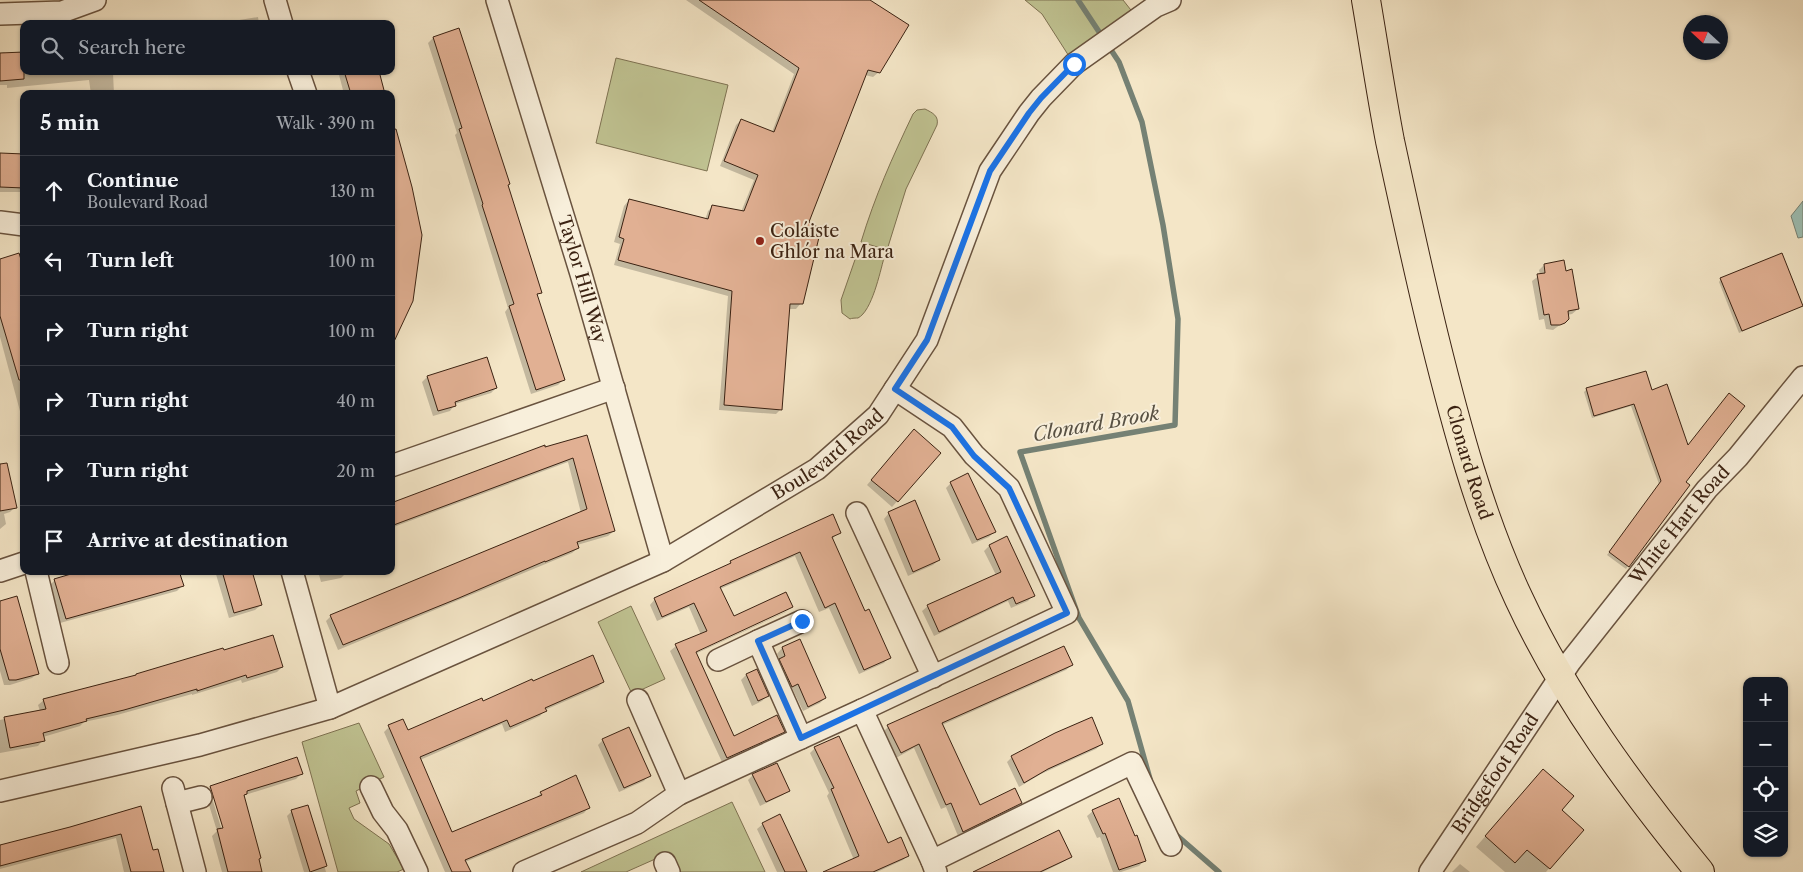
<!DOCTYPE html>
<meta charset="utf-8">
<style>
:root{--surface:#171b24;--page:#242831;--text:#f1f3f6;--muted:#9ea1a6;--line:#363941}
body{margin:0;font-family:"Libre Caslon Text",serif;background:var(--page);color:var(--text)}
.controls{position:absolute;right:15px;bottom:15px;display:grid;overflow:hidden;border-radius:10px;box-shadow:0 1px 4px #0004}
.controls button{width:45px;height:45px;display:grid;place-items:center;padding:0;border:0;border-bottom:1px solid var(--line);background:var(--surface);color:var(--text);font:25px sans-serif}
.compass{position:absolute;left:1683px;top:15px;width:45px;height:45px;border-radius:50%;background:var(--surface);box-shadow:0 1px 4px #0004;rotate:292deg}
.stop{position:absolute;width:15px;height:15px;margin:-11px;border:4px solid #1a73e8;border-radius:50%;background:#fff}
.stop.end{background:#1a73e8;border-color:#fff;box-shadow:0 1px 5px #0008}
.list{margin:0;padding:0;list-style:none}
h2{display:flex;justify-content:space-between;align-items:center;height:65px;margin:0;padding:0 20px;font-size:21px}
h2 small{font-size:16px;font-weight:400;color:var(--muted)}
.list li{display:grid;grid-template-columns:32px 1fr auto;gap:15px;align-items:center;box-sizing:border-box;height:70px;padding:0 20px;border-top:1px solid var(--line)}
.list b{display:block;font-size:19px;white-space:nowrap}
.list p{margin:0;font-size:16px;white-space:nowrap;color:var(--muted)}
.list em{font-size:16px;font-style:normal;color:var(--muted)}
.icon{flex:none;width:28px;height:28px;fill:none;stroke:currentColor;stroke-width:2;stroke-linecap:round;stroke-linejoin:round}
.map{position:relative;flex:none;width:1803px;height:872px;overflow:hidden}
.search{position:absolute;background:var(--surface);box-shadow:0 1px 4px #0004;left:20px;top:20px;width:375px;height:55px;display:flex;align-items:center;gap:12px;box-sizing:border-box;padding:0 18px;border-radius:10px;color:var(--muted);font-size:19px}
.panel{position:absolute;background:var(--surface);box-shadow:0 1px 4px #0004;left:20px;top:90px;width:375px;height:485px;border-radius:10px}
.map>svg:first-child{display:block}
</style>
<div class="map">
<svg width="1803" height="872" viewBox="0 0 1803 872">
<rect width="100%" height="100%" fill="#f4e6c7"/>
<filter id="stains"><feTurbulence type="fractalNoise" baseFrequency=".004" numOctaves="4"/><feColorMatrix values="0 0 0 0 .2 0 0 0 0 .09 0 0 0 0 .02 0 0 0 .5 -.17"/></filter>
<radialGradient id="worn" r=".72"><stop offset=".6" stop-color="#630" stop-opacity="0"/><stop offset="1" stop-color="#630" stop-opacity=".3"/></radialGradient>
<!-- green -->
<g fill="#c0c392" stroke="#7e7252">
<polygon points="1025,0 1123,0 1138,19 1074,64 1042,14"/>
<polygon points="616,58 728,85 707,171 596,143"/>
<path d="M 925,109 C 933,113 939,116 937,125 L 906,189 L 887,250 L 861,242 C 875,196 892,158 913,114 L 917,110 Z"/>
<path d="M 858,251 L 884,258 C 880,272 872,311 858,318 C 857,318 851,318 850,319 L 842,313 L 841,300 Z"/>
<polygon points="631,606 665,679 632,694 598,622"/>
<polygon points="359,723 384,777 356,791 360,803 349,808 354,819 389,844 404,869 397,872 338,872 302,742"/>
<polygon points="732,802 765,872 678,872 662,856 626,872 581,872"/>
</g>
<!-- water -->
<polygon fill="#9cc0b5" stroke="#758174" points="1803,201 1803,237 1798,238 1791,216"/>
<!-- shadow -->
<g fill="#0003" fill-rule="evenodd">
<polygon points="686,0 868,0 879,72 873,77 865,75 808,223 801,303 796,309 789,309 781,409 776,414 719,410 728,296 614,265 620,244 614,242 624,206 629,200 705,220 708,211 713,206 741,212 754,180 720,166 736,125 741,120 772,132 794,74"/>
<polygon points="258,17 259,24 215,24"/>
<polygon points="433,38 507,185 540,292 536,296 563,380 558,385 531,394 505,312 508,308 455,135 457,133 428,43"/>
<polygon points="4,52 24,71 130,71 113,73 114,94 91,94 89,80 7,88 7,85 0,85 0,53"/>
<polygon points="338,71 378,71 385,94 344,94"/>
<polygon points="391,117 411,187 391,344"/>
<polygon points="0,154 24,155 24,192 0,192"/>
<polygon points="0,260 24,273 24,426 0,337"/>
<polygon points="1544,265 1565,272 1578,309 1572,314 1567,315 1568,319 1553,330 1546,329 1544,319 1539,320 1532,281 1540,275 1539,270"/>
<polygon points="1721,279 1802,306 1739,333 1719,282"/>
<polygon points="427,377 496,388 491,393 455,404 450,411 433,416 422,382"/>
<polygon points="1587,389 1651,391 1687,447 1684,483 1626,569 1607,555 1659,484 1631,406 1592,418 1584,392"/>
<polygon points="586,436 614,531 608,536 577,545 578,548 572,553 338,650 326,621 331,616 581,513 568,462 391,528 391,504 545,448"/>
<polygon points="909,436 939,453 892,507 867,485"/>
<polygon points="951,483 994,532 989,537 972,544 946,488"/>
<polygon points="0,491 15,507 10,512 4,514 6,524 0,529"/>
<polygon points="889,513 939,560 933,565 908,576 884,519"/>
<path d="M 839,532 L 832,539 L 864,612 L 889,657 L 884,663 L 859,674 L 829,608 L 819,612 L 795,556 L 720,589 L 733,618 L 791,606 L 786,612 L 695,654 L 733,737 L 783,732 L 778,737 L 722,762 L 670,651 L 676,646 L 701,635 L 689,607 L 657,621 L 650,605 L 655,599 L 726,567 L 731,562 ZM 787,608 L 787,611 L 691,655 L 690,653 Z"/>
<polygon points="1006,538 1033,595 1028,601 1011,608 1008,601 934,636 922,611 928,606 996,575 984,551 989,546"/>
<polygon points="215,571 251,571 261,605 255,610 229,618"/>
<polygon points="318,571 346,571 346,573 341,578 321,582"/>
<polygon points="55,580 182,586 177,591 60,623 50,585"/>
<polygon points="0,602 38,673 32,678 10,685 4,685 0,671"/>
<polygon points="799,641 825,698 820,703 803,711 792,688 787,691 775,665 780,660 777,654 782,648"/>
<polygon points="224,652 282,667 277,672 242,683 241,680 192,695 192,694 117,715 84,722 80,726 43,737 43,740 38,746 0,753 0,720 40,711 38,705 44,700"/>
<polygon points="1072,665 1066,670 942,725 979,807 1020,803 1015,808 958,836 946,807 941,809 914,748 896,758 883,732 888,727"/>
<polygon points="746,675 767,696 762,701 752,706 741,680"/>
<polygon points="603,682 598,687 545,710 540,716 505,732 502,724 420,760 452,834 536,798 541,793 589,807 584,813 465,862 468,872 445,872 384,732 389,727 407,732 533,683"/>
<polygon points="603,740 649,775 644,781 619,792 598,745"/>
<polygon points="1102,744 1096,749 1041,774 1019,787 1007,762 1012,757"/>
<polygon points="815,748 887,845 908,855 903,860 877,872 838,872 854,860 827,796 829,793 810,753"/>
<path d="M 297,759 L 301,774 L 296,779 L 245,795 L 243,797 L 260,858 L 258,860 L 261,872 L 222,872 L 212,836 L 217,831 L 205,792 L 210,787 ZM 209,788 L 212,788 L 226,833 L 223,834 Z"/>
<polygon points="753,775 788,790 783,795 760,806 748,780"/>
<polygon points="1534,780 1560,810 1582,830 1546,872 1505,872 1476,847"/>
<polygon points="308,806 326,872 304,872 287,816 292,811"/>
<polygon points="140,808 152,852 163,872 124,872 116,838 0,869 0,846"/>
<polygon points="1093,811 1145,860 1139,866 1121,872 1113,872 1100,837 1097,838 1087,816"/>
<polygon points="763,824 806,872 777,872 757,829"/>
<polygon points="1070,856 1065,861 1043,872 976,872"/>
<polygon points="1460,864 1470,872 1452,872"/>
</g>
<g fill="none" stroke-linecap="round" stroke-linejoin="round">
<!-- stream -->
<g stroke="#758174" stroke-width="5.5">
<polyline points="1078,0 1119,62 1142,122 1163,225 1178,319 1175,425 1020,452 1079,618 1128,701 1150,779"/>
<polyline points="1173,832 1219,872"/>
</g>
</g>
<!-- building -->
<g fill="#e1b093" stroke="#3b2212">
<polygon points="699,0 870,0 909,25 880,73 868,70 809,222 821,229 803,304 790,304 782,410 724,405 732,291 618,260 624,239 619,237 629,199 708,219 712,205 744,211 758,175 724,161 741,119 774,132 799,68"/>
<polygon points="459,28 510,184 508,185 542,293 537,294 565,380 536,390 509,306 514,304 482,205 483,204 459,129 462,128 433,37"/>
<polygon points="24,52 24,79 0,81 0,53"/>
<polygon points="344,71 379,71 385,94 351,94"/>
<polygon points="396,129 412,187 422,235 413,301 391,348 391,130"/>
<polygon points="0,153 24,154 24,188 0,187"/>
<polygon points="19,253 24,269 24,380 19,380 0,316 0,259"/>
<polygon points="1782,253 1803,306 1742,331 1720,278"/>
<polygon points="1564,260 1566,271 1572,269 1579,309 1568,311 1569,319 1565,323 1560,325 1551,325 1549,314 1544,315 1537,274 1545,273 1544,264"/>
<polygon points="487,357 497,388 455,402 456,406 438,411 427,376"/>
<polygon points="1646,371 1652,390 1667,384 1688,445 1729,393 1745,406 1686,482 1690,485 1629,567 1609,552 1661,481 1634,404 1594,416 1586,388"/>
<polygon points="914,429 941,453 898,502 871,480"/>
<polygon points="587,435 615,531 577,542 579,548 545,562 545,561 459,598 343,645 330,615 587,509 573,458 391,526 391,503 545,445 545,447"/>
<polygon points="7,463 17,508 0,511 0,464"/>
<polygon points="968,473 996,532 977,540 950,482"/>
<polygon points="915,500 940,560 913,572 888,512"/>
<polygon points="833,514 841,533 832,537 865,611 869,609 891,658 864,670 835,603 825,608 800,552 720,587 734,616 786,592 793,607 696,652 734,736 777,715 785,732 727,758 675,644 707,631 694,603 662,617 654,598 731,563 730,561"/>
<polygon points="1007,536 1035,596 1016,604 1013,597 939,632 927,605 1001,572 989,545"/>
<polygon points="81,571 179,571 184,586 66,619 54,579"/>
<polygon points="222,571 252,571 262,605 234,613"/>
<polygon points="17,596 39,674 16,680 9,680 0,649 0,601"/>
<polygon points="273,635 283,667 247,678 246,675 197,691 197,689 124,710 86,719 87,721 43,733 45,741 10,748 4,717 46,709 43,699 136,675 136,674 223,648 224,650"/>
<polygon points="800,639 826,698 808,707 798,684 792,687 779,659 785,656 782,647"/>
<polygon points="1064,646 1073,665 942,723 980,805 1015,788 1022,803 963,832 951,803 946,805 919,744 901,753 887,725"/>
<polygon points="593,655 604,682 545,708 547,711 510,727 507,720 420,757 452,832 542,795 540,792 576,775 590,808 465,860 471,872 452,872 388,725 403,719 408,730 482,698 483,701 532,679 533,681"/>
<polygon points="757,669 769,696 758,701 746,674"/>
<polygon points="1092,717 1103,744 1048,769 1024,783 1011,756 1055,733"/>
<polygon points="629,727 651,776 624,788 602,739"/>
<polygon points="839,736 888,843 901,837 909,856 873,872 823,872 859,856 831,789 834,788 814,747"/>
<polygon points="297,757 303,774 247,791 247,794 244,795 261,858 259,859 262,872 228,872 217,829 223,828 210,786"/>
<polygon points="777,763 790,791 766,802 752,774"/>
<polygon points="1543,769 1574,796 1562,810 1584,830 1550,869 1527,850 1515,863 1485,836"/>
<polygon points="1119,798 1135,836 1137,835 1146,861 1119,870 1105,833 1103,834 1092,810"/>
<polygon points="308,805 327,866 310,872 291,810"/>
<polygon points="141,806 153,850 158,849 164,872 131,872 121,834 0,866 0,845 70,827"/>
<polygon points="780,814 795,846 807,872 785,872 762,823"/>
<polygon points="1059,830 1072,857 1040,872 973,872"/>
</g>
<g fill="none" stroke-linecap="round" stroke-linejoin="round">
<defs>
<g id="minor">
<polyline points="275,0 282,24"/>
<path id="s1" d="M 497,0 L 581,274 L 663,561"/>
<polyline points="0,14 62,12 95,0"/>
<polyline points="298,71 306,94"/>
<polyline points="0,222 24,225"/>
<polyline points="391,466 614,388"/>
<polyline points="857,513 933,677"/>
<polyline points="0,571 24,563"/>
<polyline points="36,571 58,663"/>
<polyline points="292,571 330,708"/>
<polyline points="758,641 802,621"/>
<polyline points="718,660 758,641 801,738"/>
<polyline points="638,700 679,794"/>
<polyline points="862,710 1067,613 1009,488 974,455 952,427 895,389"/>
<polyline points="371,787 383,812 397,830 417,872"/>
<polyline points="173,788 195,872"/>
<path id="s2" d="M 0,791 L 200,745 L 330,708 L 663,561 L 817,469 L 878,415 L 927,340 L 990,171 L 1029,113 L 1041,98 L 1074,64 L 1156,6 L 1170,0"/>
<polyline points="177,803 201,797"/>
<polyline points="665,863 669,872"/>
<polyline points="524,872 637,823 679,794 862,710 932,861"/>
<polyline points="936,872 932,861 1132,763 1171,845"/>
<path id="s3" d="M 1430,872 L 1570,662 L 1707,489 L 1738,457 L 1803,377"/>
</g>
<g id="major">
<path id="s4" d="M 1366,0 C 1374,47 1381,94 1390,141 C 1404,206 1418,271 1434,336 C 1456,425 1480,516 1519,599 C 1565,698 1631,788 1700,872"/>
</g>
</defs>
<!-- minor casing -->
<use href="#minor" stroke="#69533f" stroke-width="24"/>
<!-- major casing -->
<use href="#major" stroke="#3b2212" stroke-width="30"/>
<!-- minor -->
<use href="#minor" stroke="#f8efdb" stroke-width="21"/>
<!-- major -->
<use href="#major" stroke="#f4e6c7" stroke-width="28"/>
</g>
<g fill="none" stroke-linecap="round" stroke-linejoin="round">
<!-- route -->
<polyline stroke="#1a73e8" stroke-width="6" points="802,621 758,641 801,738 1067,613 1009,488 974,456 952,427 895,389 927,340 990,171 1029,113 1041,98 1074,64"/>
</g>
<!-- markers -->
<circle fill="#8f2418" stroke="#f8efdb" stroke-width="2" cx="760" cy="241" r="5"/>
<g text-anchor="middle" dominant-baseline="central" stroke-width="4" stroke-linejoin="round" paint-order="stroke">
<!-- poi labels -->
<g font-size="18" fill="#3b2212" stroke="#f8efdb" text-anchor="start">
<text x="770" y="231">Coláiste<tspan x="770" dy="21">Ghlór na Mara</tspan></text>
</g>
<!-- street labels -->
<g font-size="18" fill="#3b2212" stroke="#f8efdb">
<text stroke="none"><textPath href="#s1" startOffset="292">Taylor Hill Way</textPath></text>
<text stroke="none"><textPath href="#s2" startOffset="901">Boulevard Road</textPath></text>
<text stroke="none"><textPath href="#s4" startOffset="474">Clonard Road</textPath></text>
<text stroke="none"><textPath href="#s3" startOffset="428">White Hart Road</textPath></text>
<text stroke="none"><textPath href="#s3" startOffset="118">Bridgefoot Road</textPath></text>
</g>
<!-- water labels -->
<g font-size="19" font-style="italic" fill="#585143" stroke="#f8efdb">
<text transform="translate(1096 424) rotate(-10)">Clonard Brook</text>
</g>
</g>
<rect width="100%" height="100%" filter="url(#stains)"/>
<rect width="100%" height="100%" fill="url(#worn)"/>
</svg>
<div class="controls">
<button>+</button>
<button>−</button>
<button><svg class="icon" aria-label="locate" viewBox="0 0 24 24"><circle cx="12" cy="12" r="6"/><path d="M12 2v4M12 18v4M2 12h4M18 12h4"/></svg></button>
<button><svg class="icon" aria-label="layers" viewBox="0 0 24 24"><path d="M12 4l9 5-9 5-9-5zM3 14l9 5 9-5"/></svg></button>
</div>
<svg class="compass" viewBox="-18 -18 36 36"><path d="M0-13l5 13h-10z" fill="#e53935"/><path d="M0 13l5-13h-10z" fill="#9ea1a6"/></svg>
<div class="stop" style="left:1074px;top:64px"></div>
<div class="stop end" style="left:802px;top:621px"></div>
<div class="search"><svg class="icon" aria-label="search" viewBox="0 0 24 24"><circle cx="10" cy="10" r="6"/><path d="M15 15l6 6"/></svg>Search here</div>
<section class="panel">
<h2>5 min<small>Walk · 390 m</small></h2>
<ul class="list">
<li><svg class="icon" aria-label="ahead" viewBox="0 0 24 24"><path d="M12 20V5M6 11l6-6 6 6"/></svg><div><b>Continue</b><p>Boulevard Road</p></div><em>130 m</em></li>
<li><svg class="icon" aria-label="left" viewBox="0 0 24 24"><path d="M17 20v-9H6M10 6l-5 5 5 5"/></svg><div><b>Turn left</b></div><em>100 m</em></li>
<li><svg class="icon" aria-label="right" viewBox="0 0 24 24"><path d="M7 20v-9h11M14 6l5 5-5 5"/></svg><div><b>Turn right</b></div><em>100 m</em></li>
<li><svg class="icon" aria-label="right" viewBox="0 0 24 24"><path d="M7 20v-9h11M14 6l5 5-5 5"/></svg><div><b>Turn right</b></div><em>40 m</em></li>
<li><svg class="icon" aria-label="right" viewBox="0 0 24 24"><path d="M7 20v-9h11M14 6l5 5-5 5"/></svg><div><b>Turn right</b></div><em>20 m</em></li>
<li><svg class="icon" aria-label="arrive" viewBox="0 0 24 24"><path d="M6 21V4h12l-3 4 3 4H6"/></svg><div><b>Arrive at destination</b></div></li>
</ul>
</section>
</div>
